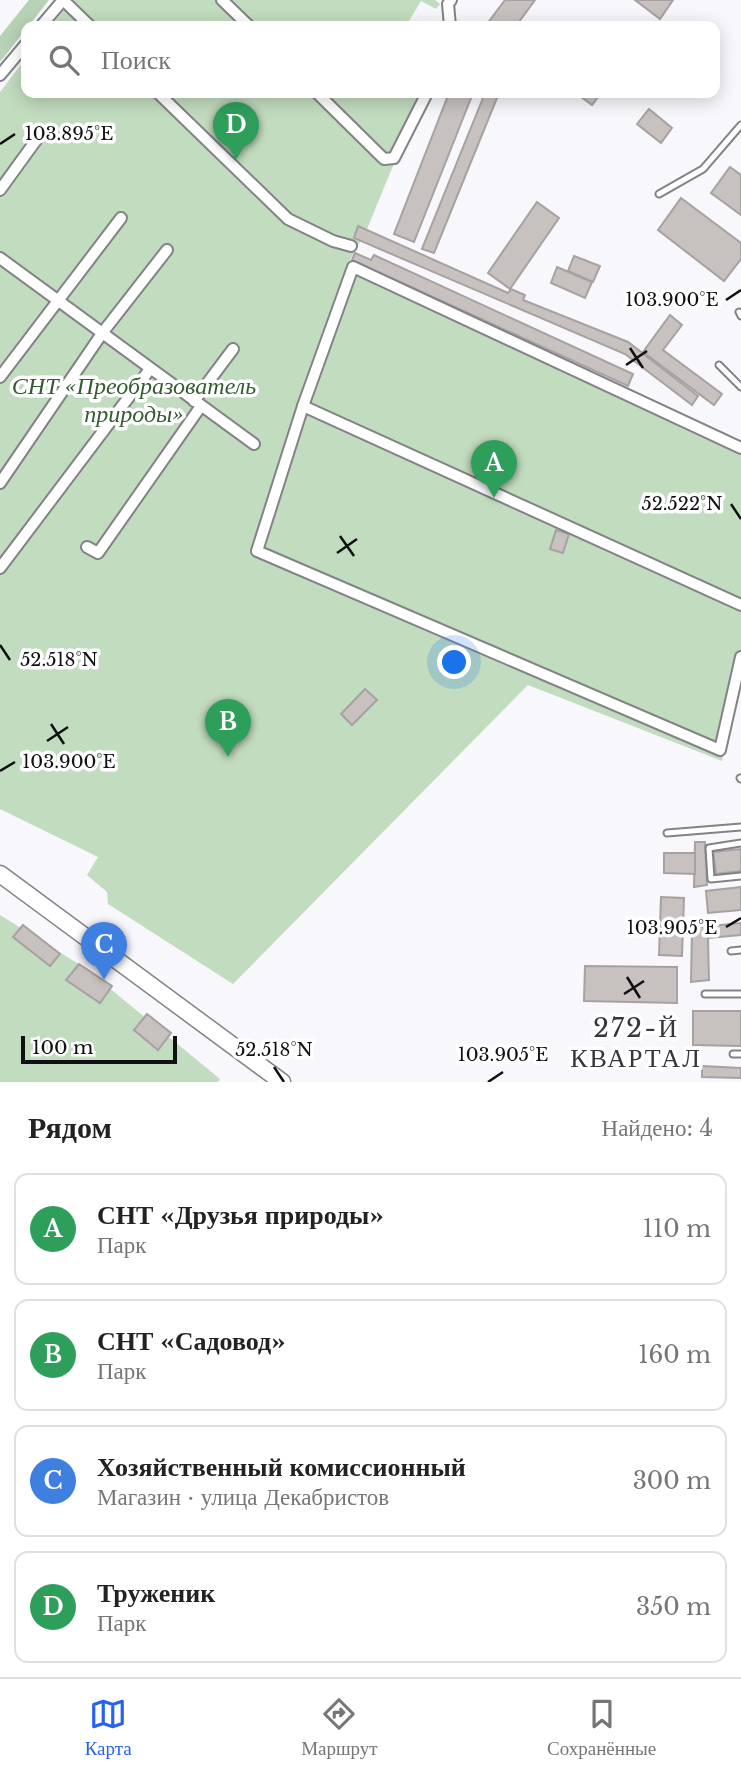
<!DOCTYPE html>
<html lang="ru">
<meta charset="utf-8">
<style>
:root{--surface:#fff;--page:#f6f6f6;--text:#222;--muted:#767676;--line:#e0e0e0;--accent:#2563eb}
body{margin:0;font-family:"Libre Baskerville",serif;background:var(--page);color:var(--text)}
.scale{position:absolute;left:21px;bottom:18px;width:156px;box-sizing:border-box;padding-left:7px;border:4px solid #101012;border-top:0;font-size:19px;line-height:24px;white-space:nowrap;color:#101012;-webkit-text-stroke:5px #fff;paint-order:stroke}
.you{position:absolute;left:455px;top:663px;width:24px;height:24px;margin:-18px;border:5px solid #fff;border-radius:50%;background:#1a73e8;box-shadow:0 0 0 10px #1a73e833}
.badge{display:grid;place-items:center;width:46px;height:46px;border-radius:50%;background:var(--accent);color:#fff;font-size:23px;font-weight:700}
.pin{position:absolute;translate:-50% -58px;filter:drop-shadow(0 2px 4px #0008)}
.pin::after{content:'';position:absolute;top:37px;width:24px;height:21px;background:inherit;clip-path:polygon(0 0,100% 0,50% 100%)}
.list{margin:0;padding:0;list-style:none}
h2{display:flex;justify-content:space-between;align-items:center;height:91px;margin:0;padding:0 28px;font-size:30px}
h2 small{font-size:23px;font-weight:400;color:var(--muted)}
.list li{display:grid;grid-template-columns:46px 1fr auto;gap:21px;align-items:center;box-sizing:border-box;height:112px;margin:0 14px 14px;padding:0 14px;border:2px solid var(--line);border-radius:14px}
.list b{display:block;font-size:26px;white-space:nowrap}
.list p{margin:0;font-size:23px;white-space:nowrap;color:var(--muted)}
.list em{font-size:23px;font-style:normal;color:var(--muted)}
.icon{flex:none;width:38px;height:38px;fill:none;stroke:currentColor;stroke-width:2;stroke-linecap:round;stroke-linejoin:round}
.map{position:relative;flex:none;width:741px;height:1082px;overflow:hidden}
.search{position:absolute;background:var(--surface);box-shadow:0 4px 18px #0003;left:21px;right:21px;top:21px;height:77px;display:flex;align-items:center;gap:18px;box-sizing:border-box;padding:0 24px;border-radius:14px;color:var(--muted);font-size:26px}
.sheet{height:595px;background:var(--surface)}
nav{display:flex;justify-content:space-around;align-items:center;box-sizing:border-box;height:98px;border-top:2px solid var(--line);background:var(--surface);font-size:19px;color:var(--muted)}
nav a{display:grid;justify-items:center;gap:4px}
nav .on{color:var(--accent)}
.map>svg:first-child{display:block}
</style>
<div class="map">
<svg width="741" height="1082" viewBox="0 0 741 1082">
<rect width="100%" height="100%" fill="#f8f7fc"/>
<!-- green -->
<g fill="#c2dcbf">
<polygon points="72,0 435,0 440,4 436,9 421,1 406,26 51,26"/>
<polygon points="26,58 26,93 423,93 367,229 358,226 354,238 360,242 349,262 382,273 642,395 741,446 741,677 722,761 528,685 233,984 108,904 107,892 87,875 98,857 0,809 0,92"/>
<polygon points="0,915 85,968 220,1079 218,1082 0,1082"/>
</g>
<!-- forest -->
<polygon fill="#b7d2b4" points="29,0 49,0 0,62 0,36"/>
<!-- building -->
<g fill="#c7c1c0" stroke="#a7a1a1" stroke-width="2">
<polygon points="505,0 535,0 516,26 489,26 487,24"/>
<polygon points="635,0 673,0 660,19"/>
<polygon points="449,93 473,93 414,242 394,234"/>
<polygon points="485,93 499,93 434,253 422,249"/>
<polygon points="576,93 601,93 592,105"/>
<polygon points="649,109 672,128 661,143 637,124"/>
<polygon points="730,167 741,175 741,215 711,193"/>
<polygon points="681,198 741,243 741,259 724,281 658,230"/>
<polygon points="537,202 559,218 510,289 488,273"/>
<polygon points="358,226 508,293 511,289 525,295 523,300 628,342 698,396 692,405 625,354 354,238"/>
<polygon points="355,253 371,260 374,255 633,374 628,386 352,260"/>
<polygon points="574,256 600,266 593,282 568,271"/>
<polygon points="557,267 592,282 585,298 551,283"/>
<polygon points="670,315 682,325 663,350 722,394 714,405 643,352"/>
<polygon points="556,530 569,534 563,553 550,549"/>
<polygon points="365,689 377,700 352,725 341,714"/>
<polygon points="695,842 705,842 707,885 694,887"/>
<polygon points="741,849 741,871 716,874 713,852"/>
<polygon points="664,853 695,853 695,874 664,873"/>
<polygon points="741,887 741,910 708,913 706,891"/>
<polygon points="661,897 684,898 682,956 659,955"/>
<polygon points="741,923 741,935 708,938 709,980 691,982 692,928"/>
<polygon points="23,925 60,954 50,966 13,937"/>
<polygon points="79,964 112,986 100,1003 66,980"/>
<polygon points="585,966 677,967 677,1003 584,1001"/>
<polygon points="693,1011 741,1011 741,1046 693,1045"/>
<polygon points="147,1014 171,1033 158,1050 134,1030"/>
<polygon points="702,1066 741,1068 741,1078 702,1077"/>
</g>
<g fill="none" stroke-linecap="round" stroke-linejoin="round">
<defs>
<g id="lane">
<polyline points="659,194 703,169 741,125"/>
<polyline points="739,312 741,316"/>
<polyline points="719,365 741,387"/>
<polyline points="740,778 741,779"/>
<polyline points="667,833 741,827"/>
<polyline points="741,843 709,848 711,879 741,876"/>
<polyline points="731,951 741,950"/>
<polyline points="705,994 741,994"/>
<polyline points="733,1054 741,1054"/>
</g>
<g id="street">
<polyline points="63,0 90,26"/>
<polyline points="222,0 249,26"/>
<polyline points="41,26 63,0"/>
<polyline points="450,26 448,4 451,0"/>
<polyline points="0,75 26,44"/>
<polyline points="158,93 288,219 333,241 351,246"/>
<polyline points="317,93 384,159 394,158 427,93"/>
<polyline points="0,190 37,139"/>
<polyline points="0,258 254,444"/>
<polyline points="0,377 121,218"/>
<polyline points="194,401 233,349"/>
<polyline points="303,406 741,605"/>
<polyline points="741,448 353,267 303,406 257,551 720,750 741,657"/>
<polyline points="0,483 103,332 167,250"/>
<polyline points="87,547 98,553 201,406"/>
<polyline points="0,568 150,369"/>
</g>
<polyline id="secondary" points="0,874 282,1082"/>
</defs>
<!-- lane casing -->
<use href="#lane" stroke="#828287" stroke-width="9"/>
<!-- street casing -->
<use href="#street" stroke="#828287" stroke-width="14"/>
<!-- secondary casing -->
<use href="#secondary" stroke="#828287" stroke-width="19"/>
<!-- lane -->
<use href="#lane" stroke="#fff" stroke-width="5"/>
<!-- street -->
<use href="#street" stroke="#fff" stroke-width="10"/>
<!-- secondary -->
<use href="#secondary" stroke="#fff" stroke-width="16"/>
</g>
<!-- ticks -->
<path fill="none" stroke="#101012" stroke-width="2.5" d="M 0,144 L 15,134M 726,300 L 741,290M 630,348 L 643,368M 626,365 L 647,351M 731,504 L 741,519M 340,536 L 354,556M 337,553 L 357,539M 0,645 L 10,660M 51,724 L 64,744M 47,741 L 68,727M 0,771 L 15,762M 726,927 L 741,918M 627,977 L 640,998M 624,994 L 644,981M 274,1067 L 284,1082M 488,1082 L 503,1072"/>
<g text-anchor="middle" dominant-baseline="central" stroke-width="7" stroke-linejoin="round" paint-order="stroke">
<!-- park labels -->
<g font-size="24" font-style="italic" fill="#345b31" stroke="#fff">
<text x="134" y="385">СНТ «Преобразователь<tspan x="134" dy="28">природы»</tspan></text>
</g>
<!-- neighbourhood labels -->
<g font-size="26" letter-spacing="2" fill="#37373b" stroke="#fff">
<text x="636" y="1028">272-Й<tspan x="636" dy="30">КВАРТАЛ</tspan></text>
</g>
</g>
<g font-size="18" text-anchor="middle" fill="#101012" stroke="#fff" stroke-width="7" stroke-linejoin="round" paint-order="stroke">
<text x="69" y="140">103.895°E</text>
<text x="672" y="306">103.900°E</text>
<text x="682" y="510">52.522°N</text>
<text x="59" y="666">52.518°N</text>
<text x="69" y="768">103.900°E</text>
<text x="672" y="934">103.905°E</text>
<text x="274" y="1056">52.518°N</text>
<text x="503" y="1061">103.905°E</text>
</g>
</svg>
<div class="scale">100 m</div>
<div class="you"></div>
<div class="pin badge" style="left:494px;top:498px;background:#2e9e5b">A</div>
<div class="pin badge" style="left:228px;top:757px;background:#2e9e5b">B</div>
<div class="pin badge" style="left:104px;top:980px;background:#3f7fe0">C</div>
<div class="pin badge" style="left:236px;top:160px;background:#2e9e5b">D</div>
<div class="search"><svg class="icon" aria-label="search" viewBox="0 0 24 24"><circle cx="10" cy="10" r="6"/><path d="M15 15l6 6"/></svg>Поиск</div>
</div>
<section class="sheet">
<h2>Рядом<small>Найдено: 4</small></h2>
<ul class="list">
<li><span class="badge" style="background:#2e9e5b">A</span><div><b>СНТ «Друзья природы»</b><p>Парк</p></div><em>110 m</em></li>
<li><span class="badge" style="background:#2e9e5b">B</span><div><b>СНТ «Садовод»</b><p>Парк</p></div><em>160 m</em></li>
<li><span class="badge" style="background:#3f7fe0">C</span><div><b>Хозяйственный комиссионный</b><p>Магазин · улица Декабристов</p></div><em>300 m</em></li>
<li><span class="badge" style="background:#2e9e5b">D</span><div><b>Труженик</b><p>Парк</p></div><em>350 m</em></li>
</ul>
</section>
<nav>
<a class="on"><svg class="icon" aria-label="map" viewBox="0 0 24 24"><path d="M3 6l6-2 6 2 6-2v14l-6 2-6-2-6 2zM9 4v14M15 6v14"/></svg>Карта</a>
<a><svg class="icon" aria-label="directions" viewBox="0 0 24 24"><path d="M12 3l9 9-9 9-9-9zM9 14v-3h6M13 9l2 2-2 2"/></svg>Маршрут</a>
<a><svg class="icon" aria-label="saved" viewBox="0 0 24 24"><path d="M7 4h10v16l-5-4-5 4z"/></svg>Сохранённые</a>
</nav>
